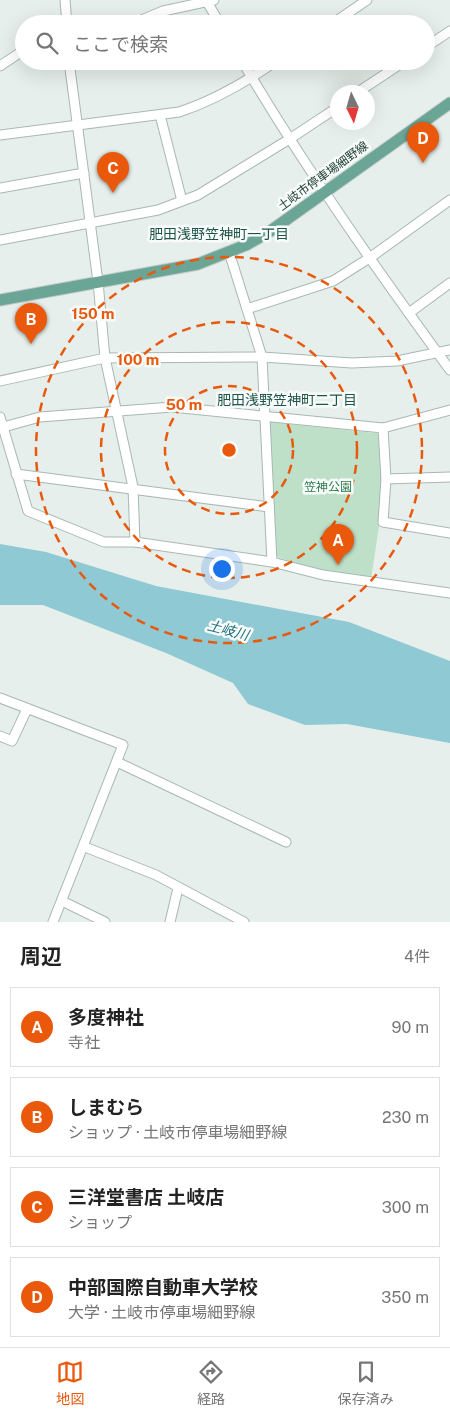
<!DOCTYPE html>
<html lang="ja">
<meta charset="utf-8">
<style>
:root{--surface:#fff;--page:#f2f2f2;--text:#222;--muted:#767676;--line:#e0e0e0;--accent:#ea580c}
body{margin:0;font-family:"Public Sans","Noto Sans JP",sans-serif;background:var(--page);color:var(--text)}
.compass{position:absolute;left:330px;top:85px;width:45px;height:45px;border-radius:50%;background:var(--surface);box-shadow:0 5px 20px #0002;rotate:175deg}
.you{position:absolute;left:221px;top:568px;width:18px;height:18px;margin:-12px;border:4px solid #fff;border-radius:50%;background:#1a73e8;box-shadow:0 0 0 8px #1a73e833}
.badge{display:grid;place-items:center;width:32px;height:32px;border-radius:50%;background:var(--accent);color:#fff;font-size:16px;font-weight:700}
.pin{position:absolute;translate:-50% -41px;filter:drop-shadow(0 1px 2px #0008)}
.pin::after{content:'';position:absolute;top:26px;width:18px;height:15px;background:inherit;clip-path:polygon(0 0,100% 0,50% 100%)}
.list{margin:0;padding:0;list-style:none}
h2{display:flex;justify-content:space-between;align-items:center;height:65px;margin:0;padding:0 20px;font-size:21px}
h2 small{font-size:16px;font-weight:400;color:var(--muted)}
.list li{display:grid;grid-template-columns:32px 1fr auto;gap:15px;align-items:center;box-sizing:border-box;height:80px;margin:0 10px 10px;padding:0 10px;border:1px solid var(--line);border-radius:0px}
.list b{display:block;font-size:19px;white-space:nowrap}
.list p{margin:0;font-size:16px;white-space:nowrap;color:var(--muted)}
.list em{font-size:16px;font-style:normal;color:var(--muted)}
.icon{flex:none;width:28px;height:28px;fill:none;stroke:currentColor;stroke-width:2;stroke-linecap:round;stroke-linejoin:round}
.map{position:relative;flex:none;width:450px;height:922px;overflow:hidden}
.search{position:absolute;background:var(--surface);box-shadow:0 5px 20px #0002;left:15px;right:15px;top:15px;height:55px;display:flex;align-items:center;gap:12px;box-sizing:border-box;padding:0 18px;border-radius:28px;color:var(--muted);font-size:19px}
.sheet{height:425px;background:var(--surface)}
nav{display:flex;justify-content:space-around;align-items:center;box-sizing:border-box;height:70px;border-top:1px solid var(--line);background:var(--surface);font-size:14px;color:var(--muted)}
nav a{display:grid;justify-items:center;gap:2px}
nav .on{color:var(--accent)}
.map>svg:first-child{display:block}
</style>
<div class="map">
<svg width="450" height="922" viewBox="0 0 450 922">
<rect width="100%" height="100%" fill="#e6efeb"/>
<!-- green -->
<polygon fill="#bfe0c8" points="269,422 384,434 384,493 371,579 322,571 274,556"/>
<!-- water -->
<polygon fill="#8ec9d4" points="0,544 46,552 156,586 349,622 450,661 450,743 347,724 305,725 248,704 233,683 166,653 43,605 0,605"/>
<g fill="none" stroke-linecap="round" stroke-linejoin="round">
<defs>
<g id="minor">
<polyline points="65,0 67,24"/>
<polyline points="206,0 220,24"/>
<polyline points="132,24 163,11 214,0"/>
<polyline points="332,24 367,0"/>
<polyline points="426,47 450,31"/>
<polyline points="69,61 98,282 105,358 133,487 135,542"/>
<path d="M 242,61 C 305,168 377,270 450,370"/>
<polyline points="0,66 24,50"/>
<polyline points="358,92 405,61"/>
<polyline points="160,115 182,201"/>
<path d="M 0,135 L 179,112 C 213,101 246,82 276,61"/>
<polyline points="0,188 84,173"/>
<polyline points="0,240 158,210 198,195 288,140 338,107"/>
<polyline points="229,252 262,357 272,562"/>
<polyline points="247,309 333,281 371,257 450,200"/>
<polyline points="409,313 450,283"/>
<polyline points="0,381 105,358 262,357 352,363 397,361 450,350"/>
<polyline points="0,417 28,511 104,542 135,542 272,562 323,575 450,593"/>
<polyline points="0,428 40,417 172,407 383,428 450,410"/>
<polyline points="383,428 386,479 383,522 450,533"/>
<polyline points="16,474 269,507"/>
<polyline points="386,479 450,477"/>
<polyline points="0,698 123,745 53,922"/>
<polyline points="0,736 12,741 27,709"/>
<polyline points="117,762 286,842"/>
<polyline points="85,847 156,875 244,922"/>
<polyline points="62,901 105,922"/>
<polyline points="170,922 178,888"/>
</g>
<polyline id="major" points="0,300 198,264 246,245 269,232 450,103"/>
</defs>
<!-- minor casing -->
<use href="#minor" stroke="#a8b8b2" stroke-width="11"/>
<!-- major casing -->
<use href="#major" stroke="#c2cac8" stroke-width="13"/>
<!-- minor -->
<use href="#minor" stroke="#fff" stroke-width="9"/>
<!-- major -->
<use href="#major" stroke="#6aa596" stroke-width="11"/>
</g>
<!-- distance rings -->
<g fill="none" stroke="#e8590c" stroke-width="2.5" stroke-dasharray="9 6">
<circle cx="229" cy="450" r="64"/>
<circle cx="229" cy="450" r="128"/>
<circle cx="229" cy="450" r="193"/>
</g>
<g text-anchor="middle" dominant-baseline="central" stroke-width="5" stroke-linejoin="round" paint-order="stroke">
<!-- street labels -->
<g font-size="12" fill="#24423a" stroke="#f7fbf9">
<text transform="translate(323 176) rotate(-36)">土岐市停車場細野線</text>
</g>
<!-- park labels -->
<g font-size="12" fill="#2d7a4b" stroke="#f7fbf9">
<text x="328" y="487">笠神公園</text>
</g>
<!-- neighbourhood labels -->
<g font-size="14" fill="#1f5548" stroke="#f7fbf9">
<text x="219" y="234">肥田浅野笠神町一丁目</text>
<text x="287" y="400">肥田浅野笠神町二丁目</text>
</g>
<!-- water labels -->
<g font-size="14" font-style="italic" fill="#1c6f80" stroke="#f7fbf9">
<text transform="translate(228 630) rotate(15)">土岐川</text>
</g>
</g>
<circle cx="229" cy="450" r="8" fill="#e8590c" stroke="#f7fbf9" stroke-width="2.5"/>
<g font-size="15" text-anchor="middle" font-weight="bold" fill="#e8590c" stroke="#f7fbf9" stroke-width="5" stroke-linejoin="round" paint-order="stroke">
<text x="93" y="319">150 m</text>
<text x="138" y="365">100 m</text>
<text x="184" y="410">50 m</text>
</g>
</svg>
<svg class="compass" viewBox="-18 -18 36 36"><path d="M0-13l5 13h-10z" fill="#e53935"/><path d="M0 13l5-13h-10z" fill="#767676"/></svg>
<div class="you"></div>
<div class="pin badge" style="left:338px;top:565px">A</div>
<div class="pin badge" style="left:31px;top:344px">B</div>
<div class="pin badge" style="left:113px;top:193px">C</div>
<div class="pin badge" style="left:423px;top:163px">D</div>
<div class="search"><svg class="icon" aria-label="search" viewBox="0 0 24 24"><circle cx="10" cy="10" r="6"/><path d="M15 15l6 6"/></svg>ここで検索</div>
</div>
<section class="sheet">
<h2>周辺<small>4件</small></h2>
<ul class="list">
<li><span class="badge">A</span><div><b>多度神社</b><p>寺社</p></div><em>90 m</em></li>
<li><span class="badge">B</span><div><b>しまむら</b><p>ショップ · 土岐市停車場細野線</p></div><em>230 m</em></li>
<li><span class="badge">C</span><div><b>三洋堂書店 土岐店</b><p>ショップ</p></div><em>300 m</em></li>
<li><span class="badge">D</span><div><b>中部国際自動車大学校</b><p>大学 · 土岐市停車場細野線</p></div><em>350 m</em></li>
</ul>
</section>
<nav>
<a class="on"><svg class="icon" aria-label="map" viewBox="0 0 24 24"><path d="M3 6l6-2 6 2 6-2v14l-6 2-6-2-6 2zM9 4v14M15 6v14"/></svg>地図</a>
<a><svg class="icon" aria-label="directions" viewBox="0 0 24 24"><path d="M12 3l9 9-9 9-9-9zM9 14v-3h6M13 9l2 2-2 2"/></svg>経路</a>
<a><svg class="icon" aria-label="saved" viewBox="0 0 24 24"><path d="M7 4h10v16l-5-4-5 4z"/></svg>保存済み</a>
</nav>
